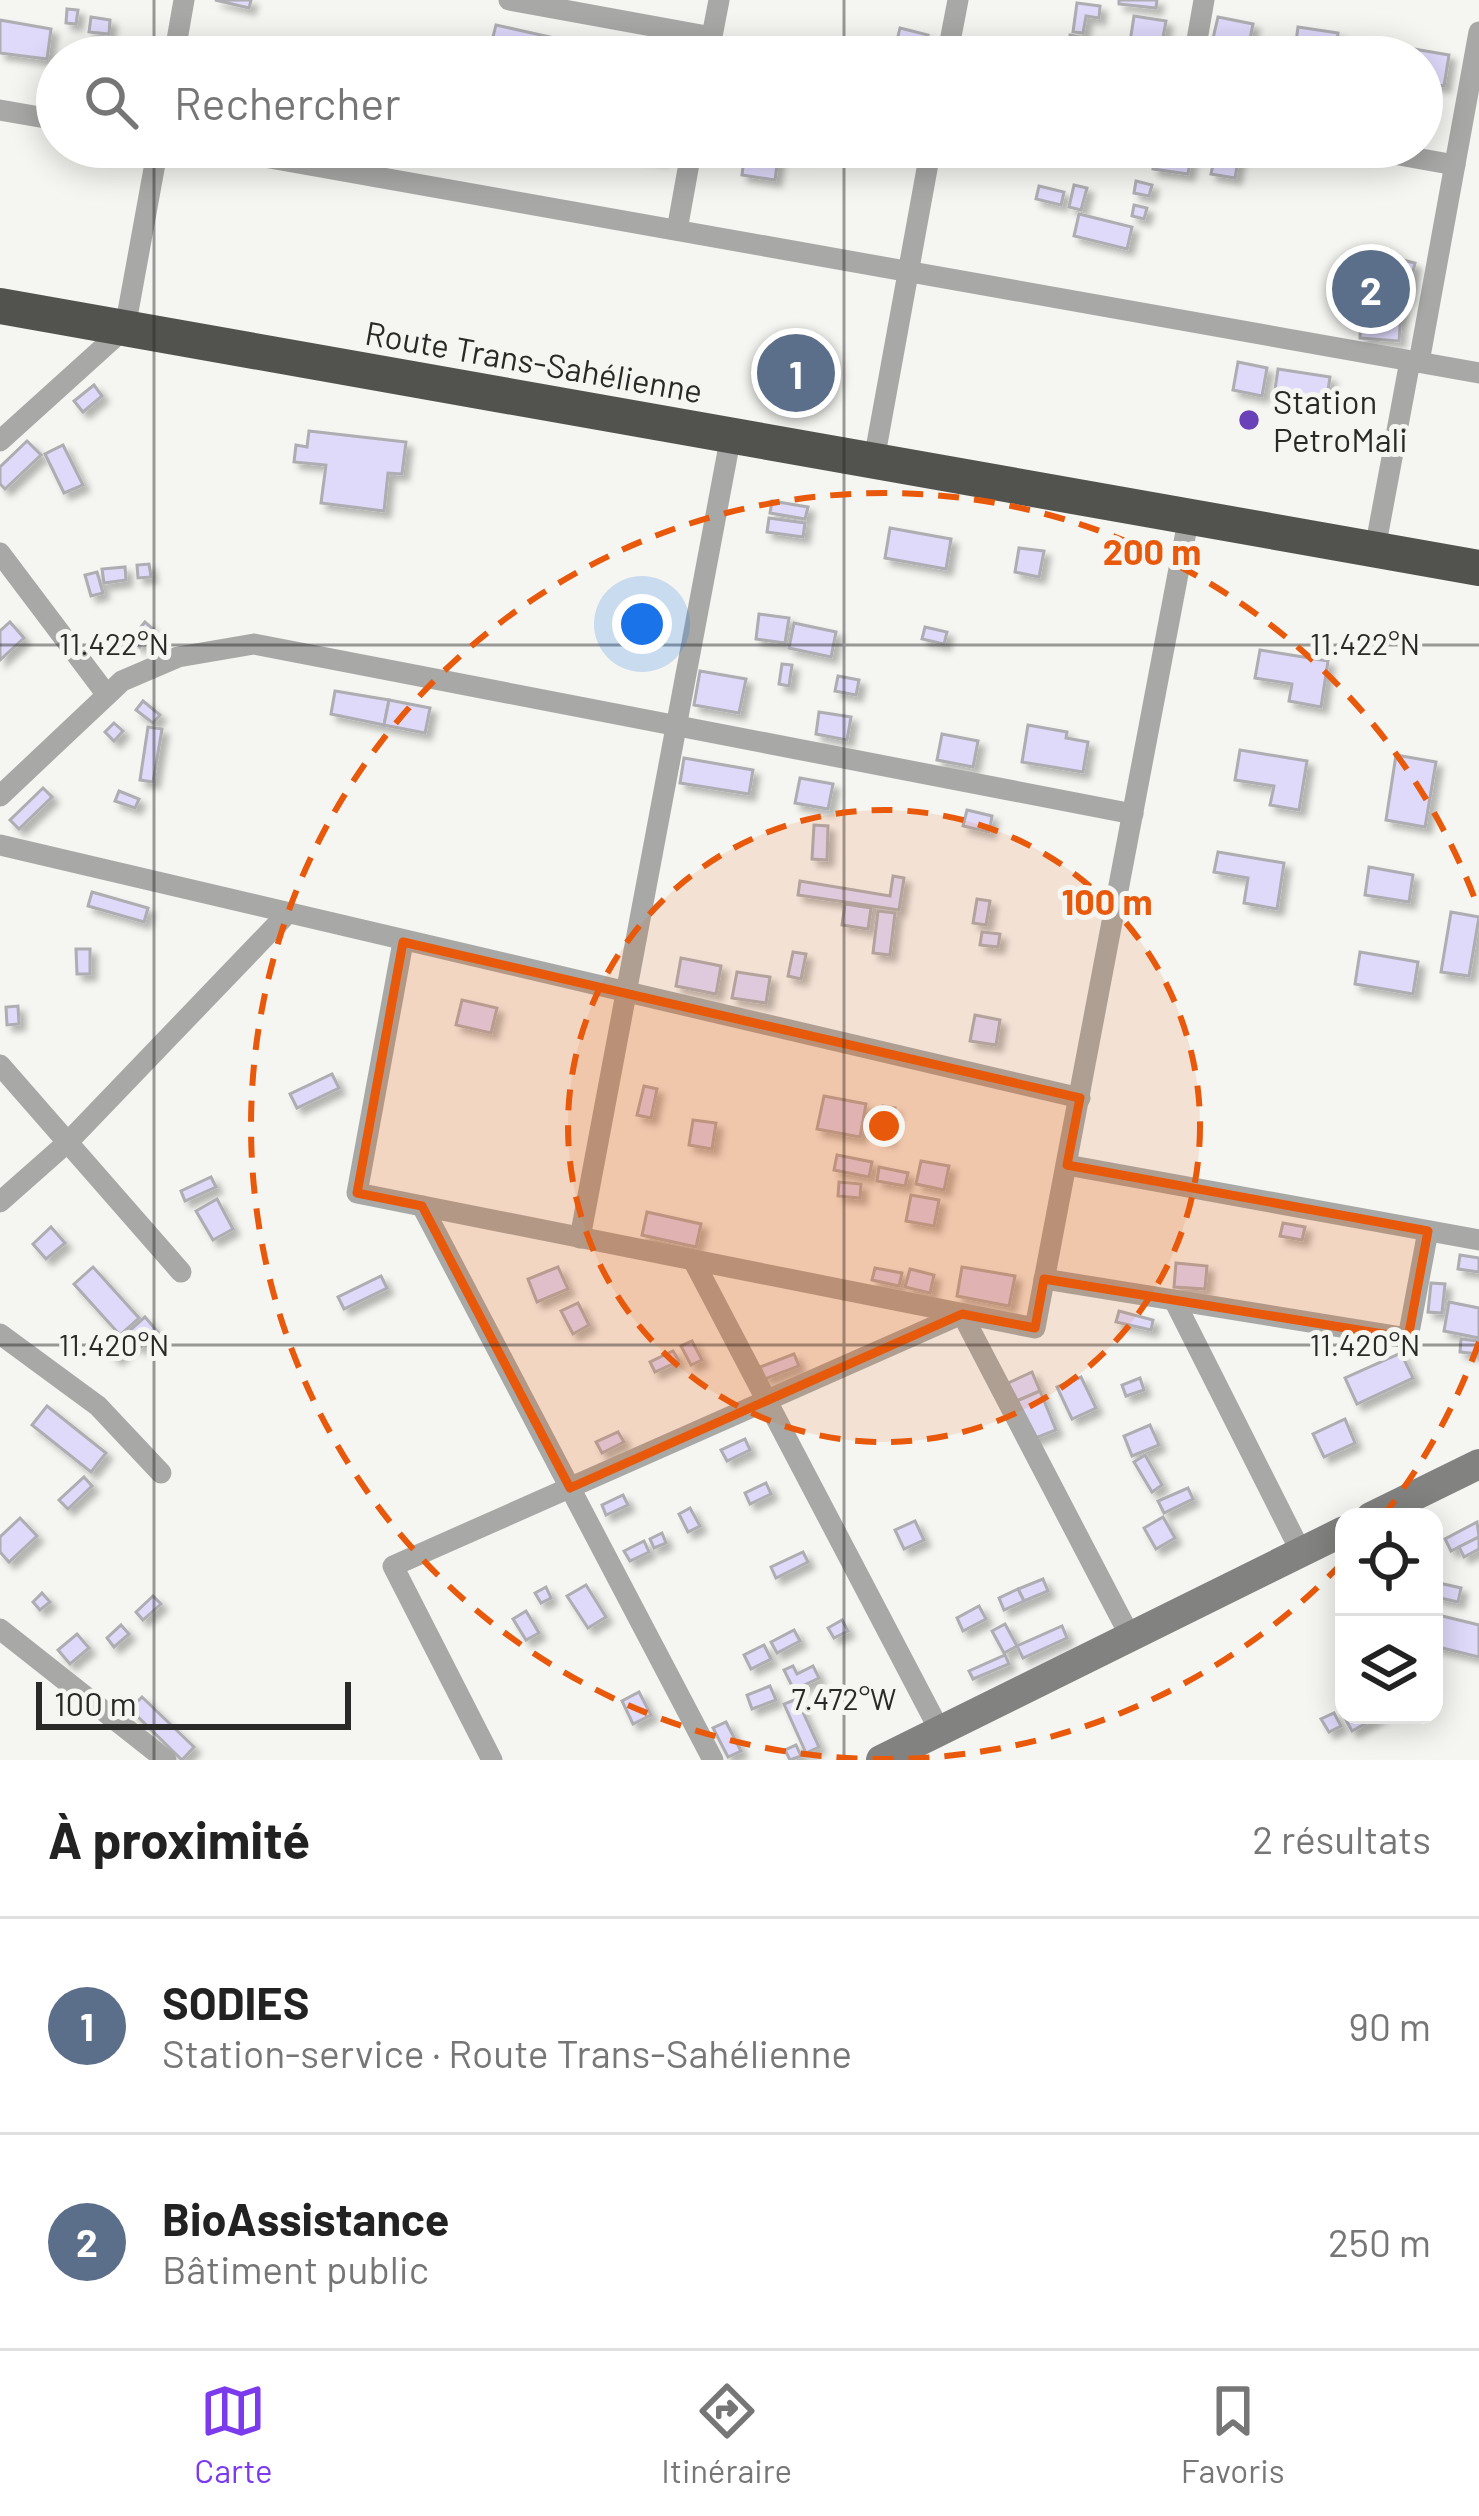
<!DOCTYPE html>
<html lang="fr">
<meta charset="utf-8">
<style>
:root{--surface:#fff;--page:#f2f2f2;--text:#222;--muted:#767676;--line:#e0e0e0;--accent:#7c3aed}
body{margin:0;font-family:Barlow,sans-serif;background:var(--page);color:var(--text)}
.controls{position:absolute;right:36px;bottom:36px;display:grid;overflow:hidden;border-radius:24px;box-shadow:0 6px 30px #0003}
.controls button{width:108px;height:108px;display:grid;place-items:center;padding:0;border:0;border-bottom:3px solid var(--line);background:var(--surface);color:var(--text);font:60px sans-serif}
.scale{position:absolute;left:36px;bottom:30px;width:315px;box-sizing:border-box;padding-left:12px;border:6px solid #292927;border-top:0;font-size:33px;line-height:42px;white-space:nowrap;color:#292927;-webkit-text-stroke:9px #f5f5f1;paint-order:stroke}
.you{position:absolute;left:642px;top:624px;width:42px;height:42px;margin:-30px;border:9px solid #fff;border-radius:50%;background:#1a73e8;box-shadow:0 0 0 18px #1a73e833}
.badge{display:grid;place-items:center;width:78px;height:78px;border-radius:50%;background:var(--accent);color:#fff;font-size:39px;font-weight:700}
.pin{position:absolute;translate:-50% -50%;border:6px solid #fff;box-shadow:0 3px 12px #0006}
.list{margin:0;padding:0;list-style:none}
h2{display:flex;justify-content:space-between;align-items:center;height:156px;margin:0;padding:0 48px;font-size:51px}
h2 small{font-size:39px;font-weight:400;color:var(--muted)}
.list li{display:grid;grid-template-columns:78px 1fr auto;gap:36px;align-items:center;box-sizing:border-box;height:216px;padding:0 48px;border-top:3px solid var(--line)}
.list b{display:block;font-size:45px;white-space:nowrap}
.list p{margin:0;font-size:39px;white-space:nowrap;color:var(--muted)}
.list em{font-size:39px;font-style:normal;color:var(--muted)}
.icon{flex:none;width:66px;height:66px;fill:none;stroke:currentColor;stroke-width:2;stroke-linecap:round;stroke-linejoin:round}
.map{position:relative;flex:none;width:1479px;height:1760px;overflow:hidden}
.search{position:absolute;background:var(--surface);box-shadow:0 6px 30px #0003;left:36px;right:36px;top:36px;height:132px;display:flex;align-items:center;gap:30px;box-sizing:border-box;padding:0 42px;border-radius:66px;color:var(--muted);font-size:45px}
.sheet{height:588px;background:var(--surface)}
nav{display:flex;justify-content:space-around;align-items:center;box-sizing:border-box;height:168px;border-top:3px solid var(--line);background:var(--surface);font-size:33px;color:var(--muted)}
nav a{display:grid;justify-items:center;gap:6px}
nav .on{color:var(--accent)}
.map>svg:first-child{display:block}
</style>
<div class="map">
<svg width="1479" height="1760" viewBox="0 0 1479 1760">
<defs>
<filter id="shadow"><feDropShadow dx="6" dy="6" stdDeviation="3" flood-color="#0004"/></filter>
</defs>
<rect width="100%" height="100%" fill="#f5f5f1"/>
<!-- building -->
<g fill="#dfd9fa" stroke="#aeadb1" stroke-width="3" filter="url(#shadow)">
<polygon points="215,0 251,0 249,8"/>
<polygon points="1119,0 1157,0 1156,8 1119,4"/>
<polygon points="1077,3 1100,6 1099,18 1086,16 1083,33 1073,32"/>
<polygon points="67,9 78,10 76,24 66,23"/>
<polygon points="1134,16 1166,21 1161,48 1130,42"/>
<polygon points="91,17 110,20 109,34 89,32"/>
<polygon points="1218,17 1253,24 1247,54 1211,47"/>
<polygon points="0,20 51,29 47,59 0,53"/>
<polygon points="496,25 585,45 582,57 488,57"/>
<polygon points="1298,27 1338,33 1335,55 1295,49"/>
<polygon points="900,28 928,35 922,57 893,57"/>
<polygon points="1070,35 1084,38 1081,57 1066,57"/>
<polygon points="107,41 144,47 142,57 104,57"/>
<polygon points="601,41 652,50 651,57 598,57"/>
<polygon points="780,47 822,57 778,57"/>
<polygon points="1414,49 1449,55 1444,86 1422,83 1422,57 1413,57"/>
<polygon points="639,147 663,147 661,159 637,155"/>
<polygon points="766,147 804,147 803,155"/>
<polygon points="1156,147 1192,147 1188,174 1153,169"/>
<polygon points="745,151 778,157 775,180 742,175"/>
<polygon points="1216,151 1239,155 1235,178 1211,174"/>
<polygon points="1136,181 1152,185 1149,196 1134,193"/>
<polygon points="1074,185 1087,188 1081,210 1069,207"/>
<polygon points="1039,186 1064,192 1061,205 1036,199"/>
<polygon points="1134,205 1147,208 1144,219 1132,216"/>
<polygon points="1079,214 1132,227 1127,249 1074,236"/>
<polygon points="1380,254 1415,263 1407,297 1389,293 1390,285 1373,281"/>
<polygon points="1391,298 1402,299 1399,341 1360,338 1361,318 1389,320"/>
<polygon points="791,337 822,342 813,399 782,394"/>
<polygon points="1238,362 1267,368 1262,396 1233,390"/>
<polygon points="1278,369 1330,377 1326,404 1274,396"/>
<polygon points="94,385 102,396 83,412 74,401"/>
<polygon points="309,431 406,442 402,474 388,473 384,511 321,503 326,465 294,462 296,445 307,447"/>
<polygon points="27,441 41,455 5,489 0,484 0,467"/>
<polygon points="63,445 83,485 64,493 45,454"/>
<polygon points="772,501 808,507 805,519 770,513"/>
<polygon points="769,518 805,523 803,537 767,532"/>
<polygon points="890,528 951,539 946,569 885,558"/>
<polygon points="1019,548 1044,551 1039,577 1015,572"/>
<polygon points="149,564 151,577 138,578 137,565"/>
<polygon points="125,567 126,580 104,583 102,569"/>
<polygon points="97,572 103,593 91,596 85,575"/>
<polygon points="759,614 789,618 785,643 756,639"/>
<polygon points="10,622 24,638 0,660 0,631"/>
<polygon points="145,622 154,630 140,647 131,639"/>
<polygon points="794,623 836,632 831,657 789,648"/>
<polygon points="925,627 947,632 944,644 922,639"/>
<polygon points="1260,650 1328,661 1321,707 1289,701 1292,684 1255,678"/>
<polygon points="782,664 792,665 789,686 779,684"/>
<polygon points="700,671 746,679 739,713 694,705"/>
<polygon points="838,676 859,680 856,695 835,691"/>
<polygon points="335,691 389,700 384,725 331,714"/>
<polygon points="389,700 430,708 425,733 384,725"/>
<polygon points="143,701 160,715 153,723 136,710"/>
<polygon points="819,712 851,717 847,740 816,734"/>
<polygon points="114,723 123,731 114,741 105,732"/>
<polygon points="1028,725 1067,732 1066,738 1088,742 1083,772 1022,762"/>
<polygon points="148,727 162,729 153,782 140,780"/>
<polygon points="942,734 978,741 973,767 937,760"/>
<polygon points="1240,750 1307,761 1299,810 1270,805 1274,786 1235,780"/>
<polygon points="1396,755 1436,762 1425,827 1386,820"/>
<polygon points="684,758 753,770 749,794 680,783"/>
<polygon points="800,778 833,784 828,809 795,803"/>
<polygon points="43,788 52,797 19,829 10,820"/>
<polygon points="119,791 139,799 135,808 115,801"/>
<polygon points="967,810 992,816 989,832 963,826"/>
<polygon points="814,825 828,826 827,860 812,859"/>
<polygon points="1218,852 1284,863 1277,909 1244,903 1248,878 1214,872"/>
<polygon points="1369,867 1413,875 1409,902 1365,895"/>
<polygon points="893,876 904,878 899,910 798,895 800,881 890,896"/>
<polygon points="92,892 148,908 144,922 88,906"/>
<polygon points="977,899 990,901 986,925 973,923"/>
<polygon points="845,904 871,908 868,929 842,925"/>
<polygon points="878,911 895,913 890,955 873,953"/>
<polygon points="1451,912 1479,917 1469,976 1441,972"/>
<polygon points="982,932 1000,934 998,947 980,945"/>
<polygon points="76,949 90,949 90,974 77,974"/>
<polygon points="793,952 806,954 801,979 788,976"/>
<polygon points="1360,952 1418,962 1413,994 1355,984"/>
<polygon points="681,958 721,966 716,994 676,986"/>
<polygon points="737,972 770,977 766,1003 732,998"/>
<polygon points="462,1000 497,1008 491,1033 456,1025"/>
<polygon points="18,1006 19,1024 7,1025 6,1007"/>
<polygon points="975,1015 1000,1020 996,1045 970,1041"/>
<polygon points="332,1074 339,1088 297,1108 290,1094"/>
<polygon points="644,1086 657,1089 651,1118 637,1115"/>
<polygon points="824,1096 866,1104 860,1137 817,1129"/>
<polygon points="883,1106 895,1108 889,1140 876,1138"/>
<polygon points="693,1120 716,1123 712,1149 689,1145"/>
<polygon points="837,1155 872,1162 869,1177 834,1170"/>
<polygon points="921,1161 949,1166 944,1190 916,1184"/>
<polygon points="879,1167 908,1173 905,1186 877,1181"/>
<polygon points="211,1177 216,1187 185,1201 181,1191"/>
<polygon points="839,1182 861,1184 860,1198 838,1196"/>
<polygon points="911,1195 939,1200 934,1226 906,1221"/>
<polygon points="217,1199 233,1229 213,1240 196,1211"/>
<polygon points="647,1212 701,1224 696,1247 642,1235"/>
<polygon points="1283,1223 1305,1227 1302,1240 1280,1236"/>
<polygon points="51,1227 65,1243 46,1259 33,1244"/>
<polygon points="1460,1255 1479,1258 1479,1272 1458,1269"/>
<polygon points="1176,1263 1207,1266 1205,1289 1174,1287"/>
<polygon points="93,1267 139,1318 120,1335 74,1284"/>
<polygon points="558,1267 568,1289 537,1302 528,1279"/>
<polygon points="962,1267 1015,1276 1009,1306 957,1296"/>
<polygon points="875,1268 902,1273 899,1286 872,1280"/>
<polygon points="910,1269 934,1275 930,1293 905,1287"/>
<polygon points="381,1276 387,1288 344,1309 338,1297"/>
<polygon points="1431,1283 1445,1284 1442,1313 1428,1312"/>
<polygon points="1449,1302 1479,1308 1479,1338 1444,1331"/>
<polygon points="578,1303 589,1325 573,1334 561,1311"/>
<polygon points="1119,1311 1153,1320 1151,1330 1116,1322"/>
<polygon points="145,1317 158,1332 140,1348 135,1342 116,1359 108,1350"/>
<polygon points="1461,1339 1479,1341 1479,1354 1460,1352"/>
<polygon points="692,1341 702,1360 691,1365 681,1346"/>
<polygon points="673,1351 679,1361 655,1372 650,1362"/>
<polygon points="1401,1353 1413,1378 1357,1404 1345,1378"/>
<polygon points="794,1354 799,1366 765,1379 760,1367"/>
<polygon points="1032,1372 1040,1391 1012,1403 1004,1385"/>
<polygon points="1081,1377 1096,1408 1072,1419 1057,1387"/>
<polygon points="1140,1378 1144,1390 1126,1396 1122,1385"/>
<polygon points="1040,1391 1056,1430 1028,1441 1012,1403"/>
<polygon points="47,1406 106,1453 91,1472 32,1425"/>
<polygon points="1345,1419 1355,1443 1324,1457 1313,1434"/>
<polygon points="1150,1425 1159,1445 1132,1456 1124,1436"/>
<polygon points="618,1432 624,1442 602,1453 596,1442"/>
<polygon points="745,1439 750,1450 727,1461 721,1450"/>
<polygon points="1145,1455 1162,1485 1152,1492 1134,1462"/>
<polygon points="84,1477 92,1486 68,1509 59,1500"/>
<polygon points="766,1483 771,1494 750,1504 745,1493"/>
<polygon points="1188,1488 1193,1499 1164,1513 1158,1501"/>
<polygon points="623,1495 628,1505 606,1515 602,1505"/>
<polygon points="690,1508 700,1526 688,1532 679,1514"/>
<polygon points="1163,1517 1175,1538 1156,1549 1144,1528"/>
<polygon points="20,1518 37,1536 9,1562 0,1552 0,1537"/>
<polygon points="915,1521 924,1540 904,1549 895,1530"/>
<polygon points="1477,1522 1479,1537 1451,1551 1445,1539"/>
<polygon points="662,1533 666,1543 654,1548 650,1539"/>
<polygon points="1479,1537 1479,1549 1464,1557 1459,1547"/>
<polygon points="644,1541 649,1552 630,1561 624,1551"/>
<polygon points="803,1552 808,1562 776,1578 771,1567"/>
<polygon points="1043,1579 1048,1591 1024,1601 1018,1589"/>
<polygon points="1439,1583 1461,1588 1458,1602 1436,1597"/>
<polygon points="586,1585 606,1617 588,1628 567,1596"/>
<polygon points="546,1587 551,1598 541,1603 535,1593"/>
<polygon points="1018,1589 1024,1601 1004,1610 999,1598"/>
<polygon points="42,1593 50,1602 40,1610 33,1602"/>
<polygon points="153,1596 161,1604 143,1620 136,1612"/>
<polygon points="979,1606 986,1619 963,1631 957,1618"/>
<polygon points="526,1611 539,1633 526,1640 513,1619"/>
<polygon points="1434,1614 1479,1625 1479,1657 1434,1646"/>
<polygon points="842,1620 848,1631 834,1638 828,1628"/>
<polygon points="1005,1624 1017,1646 1004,1653 992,1631"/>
<polygon points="121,1625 129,1634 114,1647 107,1638"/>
<polygon points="1062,1626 1067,1638 1023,1658 1017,1646"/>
<polygon points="794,1630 800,1641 777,1653 771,1642"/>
<polygon points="77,1634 89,1648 70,1664 58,1650"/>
<polygon points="764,1645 771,1659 751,1669 744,1655"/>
<polygon points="1005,1655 1009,1664 973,1679 969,1671"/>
<polygon points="793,1666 797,1674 813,1666 819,1678 794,1690 784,1670"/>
<polygon points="770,1686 776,1700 752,1709 747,1695"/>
<polygon points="639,1692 651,1715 633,1724 622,1701"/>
<polygon points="142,1697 194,1747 182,1760 130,1709"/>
<polygon points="797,1699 819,1747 806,1753 784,1704"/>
<polygon points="1334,1713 1341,1726 1329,1732 1321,1719"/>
<polygon points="1355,1715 1381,1715 1352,1731 1346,1720"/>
<polygon points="726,1722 741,1751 728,1757 713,1728"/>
<polygon points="796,1745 801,1756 790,1760 785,1750"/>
</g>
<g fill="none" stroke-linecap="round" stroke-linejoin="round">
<!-- street -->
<g stroke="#a8a8a6" stroke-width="21">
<polyline points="509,0 712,37"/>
<polyline points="174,57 184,0"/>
<polyline points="708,57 719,0"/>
<polyline points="947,57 958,0"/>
<polyline points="1194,57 1204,0"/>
<polyline points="0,110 57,120"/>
<polyline points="208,147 1479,373"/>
<polyline points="1354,147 1455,165"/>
<polyline points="677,230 692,147"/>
<polyline points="1419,362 1479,32"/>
<polyline points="0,441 125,328 158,147"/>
<polyline points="874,460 931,147"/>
<polyline points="1375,549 1410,361"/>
<polyline points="0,553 107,695"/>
<polyline points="0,796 122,681 178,657 254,644 1133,814"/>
<polyline points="0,845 1080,1098"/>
<polyline points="403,942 357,1193 1035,1328 1189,516"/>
<polyline points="0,1065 181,1272"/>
<polyline points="1067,1165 1479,1240"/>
<polyline points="0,1202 69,1141 286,915"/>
<polyline points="422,1206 713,1760"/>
<polyline points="580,1238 731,435"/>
<polyline points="693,1260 940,1731"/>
<polyline points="1044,1279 1408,1338 1428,1231"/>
<polyline points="1174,1300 1301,1552"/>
<polyline points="0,1334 98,1406 161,1473"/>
<polyline points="0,1629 166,1760"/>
<polyline points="492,1760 393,1566 962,1314 1130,1636"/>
</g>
<!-- secondary -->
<g stroke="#828380" stroke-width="30">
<polyline points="1371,1517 1479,1464"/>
<polyline points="881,1760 1344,1531"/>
</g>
<!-- highway -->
<polyline stroke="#52524f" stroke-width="36" points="0,306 1479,568"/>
</g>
<!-- marked area -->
<path fill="#e8590c" fill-opacity="0.2" stroke="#e8590c" stroke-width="9" stroke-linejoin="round" d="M 403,942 L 1080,1098 L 1067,1165 L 1428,1231 L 1408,1338 L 1044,1279 L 1035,1328 L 962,1314 L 570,1488 L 422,1206 L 357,1193 Z"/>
<!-- ticks -->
<path fill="none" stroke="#292927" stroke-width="3" stroke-opacity="0.45" d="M 154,0 L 154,57M 844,0 L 844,57M 154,147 L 154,1760M 844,147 L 844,1760M 0,645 L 1479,645M 0,1345 L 1479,1345"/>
<!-- distance rings -->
<circle cx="884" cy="1126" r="316" fill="#e8590c" fill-opacity=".12"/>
<g fill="none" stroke="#e8590c" stroke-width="6" stroke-dasharray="21 15">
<circle cx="884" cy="1126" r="316"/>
<path d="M1479 1342A633 633 0 0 1 1383 1516M1343 1562A633 633 0 1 1 1479 910"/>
</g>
<!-- markers -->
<circle fill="#6941b9" stroke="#f5f5f1" stroke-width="4.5" cx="1249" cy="420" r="12"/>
<g text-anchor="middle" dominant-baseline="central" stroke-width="10" stroke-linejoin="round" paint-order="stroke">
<!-- street labels -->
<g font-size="33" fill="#292927" stroke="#f5f5f1">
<text transform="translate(534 361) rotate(10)">Route Trans-Sahélienne</text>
</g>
<!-- poi labels -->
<g font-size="33" fill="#292927" stroke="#f5f5f1" text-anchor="start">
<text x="1273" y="401">Station<tspan x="1273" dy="38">PetroMali</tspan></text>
</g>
</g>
<g font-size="30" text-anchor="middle" fill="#292927" stroke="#f5f5f1" stroke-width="10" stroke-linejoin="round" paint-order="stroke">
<text x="114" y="655">11.422°N</text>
<text x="1365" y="655">11.422°N</text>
<text x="114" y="1356">11.420°N</text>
<text x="1365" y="1356">11.420°N</text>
<text x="844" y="1710">7.472°W</text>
</g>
<circle cx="884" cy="1126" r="18" fill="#e8590c" stroke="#f5f5f1" stroke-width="6"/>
<g font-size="36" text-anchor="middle" font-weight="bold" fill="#e8590c" stroke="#f5f5f1" stroke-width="10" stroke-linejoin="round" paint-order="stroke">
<text x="1152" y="565">200 m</text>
<text x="1107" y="915">100 m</text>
</g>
</svg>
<div class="controls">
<button><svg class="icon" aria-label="locate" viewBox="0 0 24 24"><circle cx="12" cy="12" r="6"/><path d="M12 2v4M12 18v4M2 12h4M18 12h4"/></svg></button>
<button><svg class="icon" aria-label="layers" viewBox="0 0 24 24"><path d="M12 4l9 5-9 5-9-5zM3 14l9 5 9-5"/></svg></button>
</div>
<div class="scale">100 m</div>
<div class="you"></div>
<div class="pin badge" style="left:796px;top:373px;background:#5c6f8a">1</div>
<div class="pin badge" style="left:1371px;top:289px;background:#5c6f8a">2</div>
<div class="search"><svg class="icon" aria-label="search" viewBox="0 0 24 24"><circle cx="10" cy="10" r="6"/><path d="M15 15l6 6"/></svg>Rechercher</div>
</div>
<section class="sheet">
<h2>À proximité<small>2 résultats</small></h2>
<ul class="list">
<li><span class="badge" style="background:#5c6f8a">1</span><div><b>SODIES</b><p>Station-service · Route Trans-Sahélienne</p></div><em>90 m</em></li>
<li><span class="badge" style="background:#5c6f8a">2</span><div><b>BioAssistance</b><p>Bâtiment public</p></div><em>250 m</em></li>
</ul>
</section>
<nav>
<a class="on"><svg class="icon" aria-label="map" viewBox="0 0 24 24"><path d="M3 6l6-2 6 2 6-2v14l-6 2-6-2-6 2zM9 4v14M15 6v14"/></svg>Carte</a>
<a><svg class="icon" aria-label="directions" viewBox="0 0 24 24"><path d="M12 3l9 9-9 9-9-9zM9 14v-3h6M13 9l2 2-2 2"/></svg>Itinéraire</a>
<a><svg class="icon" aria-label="saved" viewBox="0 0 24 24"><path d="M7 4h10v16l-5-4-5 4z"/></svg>Favoris</a>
</nav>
